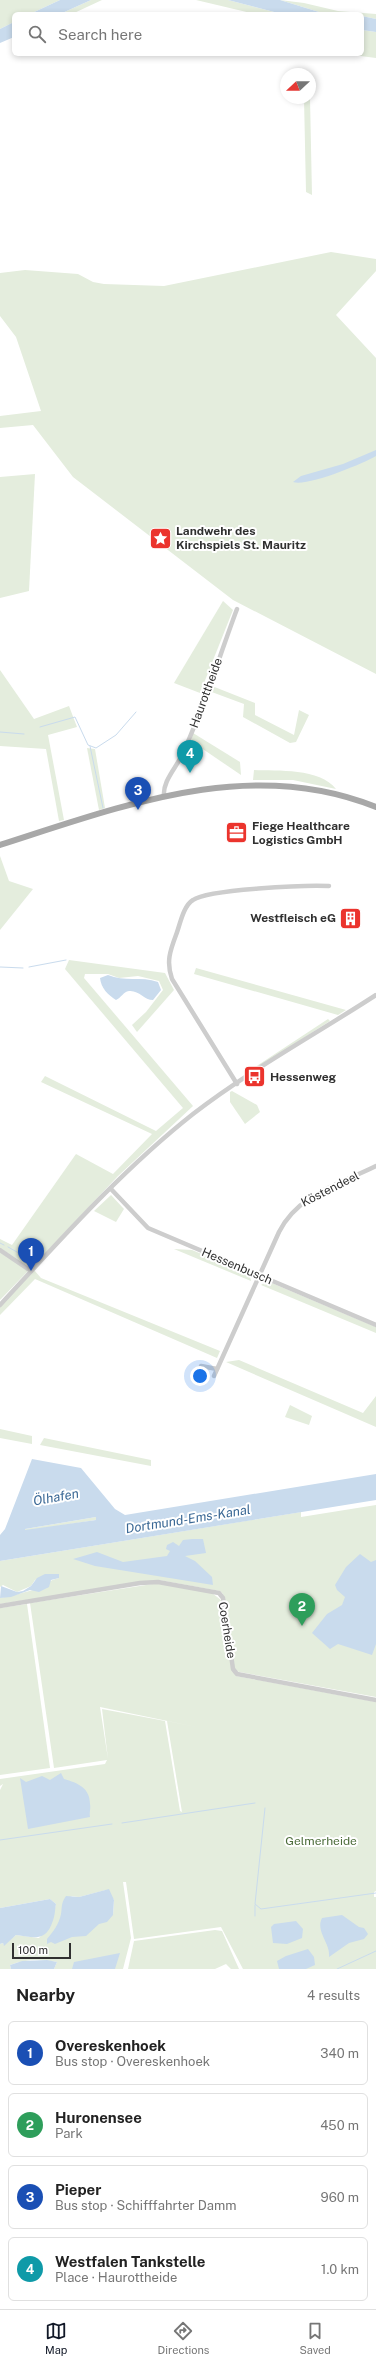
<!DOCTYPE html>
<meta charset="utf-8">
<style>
:root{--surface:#fff;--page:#f2f2f2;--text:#222;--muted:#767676;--line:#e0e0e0;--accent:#111827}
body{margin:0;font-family:"Public Sans",sans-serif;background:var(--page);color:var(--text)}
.compass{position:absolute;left:280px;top:68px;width:36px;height:36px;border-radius:50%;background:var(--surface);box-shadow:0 2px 6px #0003;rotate:248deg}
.scale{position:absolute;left:12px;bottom:10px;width:59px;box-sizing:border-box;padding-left:4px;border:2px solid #303030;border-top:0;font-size:11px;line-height:14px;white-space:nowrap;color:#303030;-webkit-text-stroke:3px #fff;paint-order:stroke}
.you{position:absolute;left:200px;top:1376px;width:14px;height:14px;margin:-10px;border:3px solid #fff;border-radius:50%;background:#1a73e8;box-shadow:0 0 0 6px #1a73e833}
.badge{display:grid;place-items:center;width:26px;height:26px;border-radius:50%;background:var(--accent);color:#fff;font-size:13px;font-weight:700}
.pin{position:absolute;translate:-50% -33px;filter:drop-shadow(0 1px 2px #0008)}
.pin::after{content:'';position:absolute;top:21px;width:14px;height:12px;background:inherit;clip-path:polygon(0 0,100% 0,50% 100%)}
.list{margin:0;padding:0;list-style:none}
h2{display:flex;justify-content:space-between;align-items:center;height:52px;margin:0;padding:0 16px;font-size:17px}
h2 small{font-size:13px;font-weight:400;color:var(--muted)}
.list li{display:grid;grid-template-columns:26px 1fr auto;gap:12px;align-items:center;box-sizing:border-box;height:64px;margin:0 8px 8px;padding:0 8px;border:1px solid var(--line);border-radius:6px}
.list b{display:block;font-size:15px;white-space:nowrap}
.list p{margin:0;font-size:13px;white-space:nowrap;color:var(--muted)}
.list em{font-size:13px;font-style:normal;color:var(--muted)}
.icon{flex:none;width:22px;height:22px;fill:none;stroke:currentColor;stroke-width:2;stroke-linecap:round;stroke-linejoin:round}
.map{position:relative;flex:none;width:376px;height:1969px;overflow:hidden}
.search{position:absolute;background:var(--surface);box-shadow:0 2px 6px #0003;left:12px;right:12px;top:12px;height:44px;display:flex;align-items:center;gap:10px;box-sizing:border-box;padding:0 14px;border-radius:6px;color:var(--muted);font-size:15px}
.sheet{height:340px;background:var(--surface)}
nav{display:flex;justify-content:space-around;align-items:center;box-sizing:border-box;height:56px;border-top:1px solid var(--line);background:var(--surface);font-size:11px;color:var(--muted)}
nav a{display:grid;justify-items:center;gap:2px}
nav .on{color:var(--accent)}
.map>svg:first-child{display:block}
</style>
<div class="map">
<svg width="376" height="1969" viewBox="0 0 376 1969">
<rect width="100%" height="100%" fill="#fff"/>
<!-- green -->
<g fill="#e4eddd" fill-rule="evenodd">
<polygon points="0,0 60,0 30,14 14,14 14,22 0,29"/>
<polygon points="91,0 102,0 72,14 60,14"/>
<polygon points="196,0 228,0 282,14 255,14"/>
<polygon points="280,0 304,3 338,11 376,14 376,19 362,16 362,14 319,12"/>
<polygon points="362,30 376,32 376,58 345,54 362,54"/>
<polygon points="304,98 310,98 312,195 306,192"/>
<polygon points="331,252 376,259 376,271 336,315 376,358 376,674 233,600 73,477 33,425 0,428 0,416 41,411 16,337 0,316 0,273 25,270 78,274 93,282 104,284 164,286"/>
<polygon points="35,474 29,591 0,598 0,477"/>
<polygon points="223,601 233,610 200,693 174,683"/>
<polygon points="0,670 34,719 69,706 77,727 48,735 64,820 59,821 46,749 0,746"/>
<polygon points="212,686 255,703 255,715 294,735 299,710 309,715 296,742 290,743 243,717 244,704 209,691"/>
<polygon points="193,733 240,762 241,775 191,741"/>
<polygon points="87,748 95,749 105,808 99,810"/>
<path d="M 254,770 C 277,771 320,768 336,789 L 293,780 L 253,780 Z"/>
<polygon points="0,856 9,881 33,889 0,930"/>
<polygon points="69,960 165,973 174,990 137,1032 132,1025 146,1012 163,990 159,981 138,976 119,978 108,974 85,974 84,978 193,1106 118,1176 31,1268 0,1248 0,1239 12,1245 76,1154 113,1174 152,1134 41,1082 45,1076 156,1131 183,1108 65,969"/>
<polygon points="196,968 346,1010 338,1015 194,974"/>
<polygon points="328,1019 330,1021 248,1074 249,1071"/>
<polygon points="232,1091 257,1105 260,1112 245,1124 230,1102 230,1092"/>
<polygon points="111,1195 124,1209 116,1222 94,1211"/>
<polygon points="174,1249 192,1250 250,1274 251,1281"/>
<polygon points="0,1252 28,1271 0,1300"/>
<polygon points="34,1270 41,1278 220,1351 217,1358 35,1279 0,1315 0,1306"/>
<polygon points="267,1281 376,1327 376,1333 261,1285"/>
<polygon points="239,1360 363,1413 376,1396 376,1427 226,1362"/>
<polygon points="290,1405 312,1416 309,1425 285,1417"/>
<polygon points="0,1429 32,1436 32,1444 0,1438"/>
<polygon points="44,1438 151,1460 151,1466 40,1445"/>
<path d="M 376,1505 L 376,1697 L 234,1671 L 223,1594 L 220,1591 L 159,1580 L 0,1604 L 0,1598 C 11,1596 22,1593 33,1590 C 42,1587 49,1580 59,1578 L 49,1574 L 35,1580 L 31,1586 L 17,1592 L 3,1585 L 0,1587 L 0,1561 L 301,1512 L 301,1517 Z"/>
<polygon points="96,1517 96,1520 25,1531 25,1529"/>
<path d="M 159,1583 L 212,1593 L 221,1600 L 236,1676 L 376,1702 L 376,1891 L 374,1892 L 374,1897 L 376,1897 L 376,1969 L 243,1969 L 221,1927 L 134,1939 L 126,1882 L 123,1882 L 131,1938 L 123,1969 L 54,1969 L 57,1962 C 41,1959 25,1959 10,1965 L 11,1969 L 0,1969 L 0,1944 L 3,1943 L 4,1945 L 16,1935 L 39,1938 L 51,1924 L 56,1904 L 50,1899 L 0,1908 L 0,1790 L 3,1784 L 0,1786 L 0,1779 L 105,1764 L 107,1760 L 54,1768 L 30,1603 ZM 100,1707 L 206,1729 L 167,1721 L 182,1812 L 180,1811 L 165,1721 L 102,1709 L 108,1759 ZM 106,1890 L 114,1900 L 113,1915 L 70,1896 L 79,1897 Z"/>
<polygon points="27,1604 50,1768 0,1775 0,1608"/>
<polygon points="215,1930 222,1931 239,1969 231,1969 226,1964 215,1969 128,1969 134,1941"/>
</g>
<!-- water -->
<g fill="#c9dbed" fill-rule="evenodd">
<polygon points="60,0 91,0 60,14 30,14"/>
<polygon points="228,0 280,0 319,12 341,14 282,14"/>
<polygon points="362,16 376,19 376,32 362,30"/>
<polygon points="14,22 14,37 0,43 0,29"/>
<path d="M 376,450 L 376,456 C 362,464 307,487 293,482 L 301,476 L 343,464 Z"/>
<path d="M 108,975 C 124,982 141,976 158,982 L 161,990 L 153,1000 C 144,1000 139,990 129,991 C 123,992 121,998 116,1000 C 108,995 101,988 100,978 Z"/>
<path d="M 32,1459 L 81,1468 L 115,1509 L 125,1515 L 376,1474 L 376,1500 L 0,1561 L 0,1535 L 5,1529 ZM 96,1517 L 96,1520 L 25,1530 L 25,1529 Z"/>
<polygon points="192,1539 203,1539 206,1553 185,1556 195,1561 212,1577 213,1585 95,1566 73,1559 97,1552 123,1562 167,1556 170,1551 166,1549 167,1545 173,1542 179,1546 183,1540"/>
<polygon points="360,1554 371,1562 376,1560 376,1644 372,1655 338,1644 330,1649 312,1633 327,1614 342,1605 345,1597 337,1590 335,1585 346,1567"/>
<polygon points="45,1574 59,1574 59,1578 51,1580 49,1587 39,1592 30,1590 11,1597 0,1598 1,1586 17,1592 23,1591 31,1586 37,1578"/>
<path d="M 61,1773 L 64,1779 C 78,1783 90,1788 90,1804 C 91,1809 89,1812 90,1817 L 28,1829 L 20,1778 L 26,1782 L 42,1776 L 50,1780 Z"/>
<path d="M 109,1889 L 114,1900 L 113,1915 L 107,1922 L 99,1924 L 86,1936 L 72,1937 L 55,1944 L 51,1942 L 47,1944 L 47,1939 C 53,1932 59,1924 61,1914 C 62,1907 61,1903 66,1896 L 79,1897 Z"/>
<path d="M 50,1899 L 56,1904 C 55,1909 55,1913 54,1917 C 47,1942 37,1938 16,1935 L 4,1946 L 3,1943 L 0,1944 L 0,1908 Z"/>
<path d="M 342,1915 L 359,1927 L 364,1928 L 368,1934 L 364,1939 L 349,1943 L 329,1957 C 331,1944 315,1931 322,1918 Z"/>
<polygon points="296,1921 303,1929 302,1938 287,1944 273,1943 271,1927 274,1924"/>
<polygon points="308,1949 314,1957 315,1965 306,1969 279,1969 277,1961 286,1956"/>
<polygon points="120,1953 115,1969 72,1969 74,1962"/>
<polygon points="47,1960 57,1962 54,1969 11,1969 10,1965 22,1961"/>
</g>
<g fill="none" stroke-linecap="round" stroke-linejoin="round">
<!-- stream -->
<g stroke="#c9dbed" stroke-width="1">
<polyline points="40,727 75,717 88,745 96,748 116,735 136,712"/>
<polyline points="0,732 24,734"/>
<polyline points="90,746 103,808"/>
<polyline points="0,967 23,968"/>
<polyline points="29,967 66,960"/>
<polyline points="0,1243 4,1245"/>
<polyline points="8,1247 33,1261"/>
<polyline points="265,1808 255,1904 261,1909 376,1893"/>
<polyline points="122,1823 255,1803"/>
<polyline points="0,1840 112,1824"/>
<polyline points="255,1905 255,1916"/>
<polyline points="337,1969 376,1951"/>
</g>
<!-- minor -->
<g stroke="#cdcdcd" stroke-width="4.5">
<path d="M 164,797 C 162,781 177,767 183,753 C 204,707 219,657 237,609"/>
<path d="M 237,1084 L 172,979 C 166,962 170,951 176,935 C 180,925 183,906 193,900 C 208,889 307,885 329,886"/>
<polyline points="111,1189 148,1228 376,1325"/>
<polyline points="0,1250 31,1271"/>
<path d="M 0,1305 C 61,1239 122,1170 193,1114 C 250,1070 316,1034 376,995"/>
<polyline points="201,1366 217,1369"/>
<path d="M 214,1376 L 279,1232 C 298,1194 340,1184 376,1166"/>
<polyline points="0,1606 140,1583 158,1582 219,1593 223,1598 233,1669 237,1674 376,1700"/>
</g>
<!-- major -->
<path stroke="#a8a8a8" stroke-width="6" d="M 0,845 C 122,806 250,756 376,807"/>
</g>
<!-- icons -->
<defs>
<symbol id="sight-square" viewBox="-11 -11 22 22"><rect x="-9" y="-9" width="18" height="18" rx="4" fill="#eb342d" stroke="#fff"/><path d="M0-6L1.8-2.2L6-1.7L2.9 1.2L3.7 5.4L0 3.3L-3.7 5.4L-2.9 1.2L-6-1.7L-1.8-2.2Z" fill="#fff"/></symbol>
<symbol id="office-square" viewBox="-11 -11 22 22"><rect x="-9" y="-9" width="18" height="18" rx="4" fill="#eb342d" stroke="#fff"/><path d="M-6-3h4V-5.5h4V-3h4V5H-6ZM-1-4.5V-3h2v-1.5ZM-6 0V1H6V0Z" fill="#fff"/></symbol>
<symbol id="building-square" viewBox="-11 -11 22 22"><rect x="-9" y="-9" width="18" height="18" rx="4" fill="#eb342d" stroke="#fff"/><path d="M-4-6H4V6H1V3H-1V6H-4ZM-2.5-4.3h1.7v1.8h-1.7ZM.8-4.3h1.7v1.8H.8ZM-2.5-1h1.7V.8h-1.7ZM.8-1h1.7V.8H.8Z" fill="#fff"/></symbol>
<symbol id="bus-square" viewBox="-11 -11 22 22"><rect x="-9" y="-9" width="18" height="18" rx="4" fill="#eb342d" stroke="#fff"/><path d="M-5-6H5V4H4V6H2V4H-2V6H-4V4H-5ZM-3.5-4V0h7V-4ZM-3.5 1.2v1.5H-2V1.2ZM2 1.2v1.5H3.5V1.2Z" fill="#fff"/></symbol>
</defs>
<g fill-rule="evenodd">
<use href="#sight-square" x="148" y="526" width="25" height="25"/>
<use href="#office-square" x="224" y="820" width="25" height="25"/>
<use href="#building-square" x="338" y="906" width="25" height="25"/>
<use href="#bus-square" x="242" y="1064" width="25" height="25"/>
</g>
<g text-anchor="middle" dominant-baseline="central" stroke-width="4" stroke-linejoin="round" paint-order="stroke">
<!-- poi labels -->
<g font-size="12" font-weight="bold" fill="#303030" stroke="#fff" text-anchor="start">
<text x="176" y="531">Landwehr des<tspan x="176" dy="14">Kirchspiels St. Mauritz</tspan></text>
<text x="252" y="826">Fiege Healthcare<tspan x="252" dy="14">Logistics GmbH</tspan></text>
<text x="336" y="918" text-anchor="end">Westfleisch eG</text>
<text x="270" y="1077">Hessenweg</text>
</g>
<!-- street labels -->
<g font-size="12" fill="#303030" stroke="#fff">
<text transform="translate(206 693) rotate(-70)">Haurottheide</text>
<text transform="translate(330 1189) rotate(-27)">Köstendeel</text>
<text transform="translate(237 1266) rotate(23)">Hessenbusch</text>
<text transform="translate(227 1630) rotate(81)">Coerheide</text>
</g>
<!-- park labels -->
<g font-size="12" fill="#4d6d3b" stroke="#fff">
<text x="321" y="1841">Gelmerheide</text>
</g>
<!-- water labels -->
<g font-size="13" font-style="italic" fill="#3a6895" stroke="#fff">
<text transform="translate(56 1497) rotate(-10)">Ölhafen</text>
<text transform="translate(188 1519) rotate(-9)">Dortmund-Ems-Kanal</text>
</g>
</g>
</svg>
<svg class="compass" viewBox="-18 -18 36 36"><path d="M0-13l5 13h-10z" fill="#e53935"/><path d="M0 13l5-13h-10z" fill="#767676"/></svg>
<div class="scale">100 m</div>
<div class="you"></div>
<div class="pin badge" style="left:31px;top:1271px;background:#1a4fb4">1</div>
<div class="pin badge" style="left:302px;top:1626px;background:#2e9e5b">2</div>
<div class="pin badge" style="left:138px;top:810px;background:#1a4fb4">3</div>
<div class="pin badge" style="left:190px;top:773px;background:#0f9aa8">4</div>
<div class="search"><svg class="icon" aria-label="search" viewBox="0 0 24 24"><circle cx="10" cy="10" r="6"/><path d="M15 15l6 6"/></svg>Search here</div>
</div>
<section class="sheet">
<h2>Nearby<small>4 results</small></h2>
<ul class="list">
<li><span class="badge" style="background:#1a4fb4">1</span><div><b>Overeskenhoek</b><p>Bus stop · Overeskenhoek</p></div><em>340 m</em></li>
<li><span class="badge" style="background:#2e9e5b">2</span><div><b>Huronensee</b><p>Park</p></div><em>450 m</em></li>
<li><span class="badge" style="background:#1a4fb4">3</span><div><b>Pieper</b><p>Bus stop · Schifffahrter Damm</p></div><em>960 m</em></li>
<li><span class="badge" style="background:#0f9aa8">4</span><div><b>Westfalen Tankstelle</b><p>Place · Haurottheide</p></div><em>1.0 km</em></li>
</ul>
</section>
<nav>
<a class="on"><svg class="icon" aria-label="map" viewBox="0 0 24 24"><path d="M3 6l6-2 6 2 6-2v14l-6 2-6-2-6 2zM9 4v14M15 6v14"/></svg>Map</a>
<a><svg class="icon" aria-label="directions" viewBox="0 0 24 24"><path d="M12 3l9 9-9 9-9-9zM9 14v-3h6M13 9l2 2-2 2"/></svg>Directions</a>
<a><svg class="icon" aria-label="saved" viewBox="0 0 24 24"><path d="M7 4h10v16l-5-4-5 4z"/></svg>Saved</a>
</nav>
